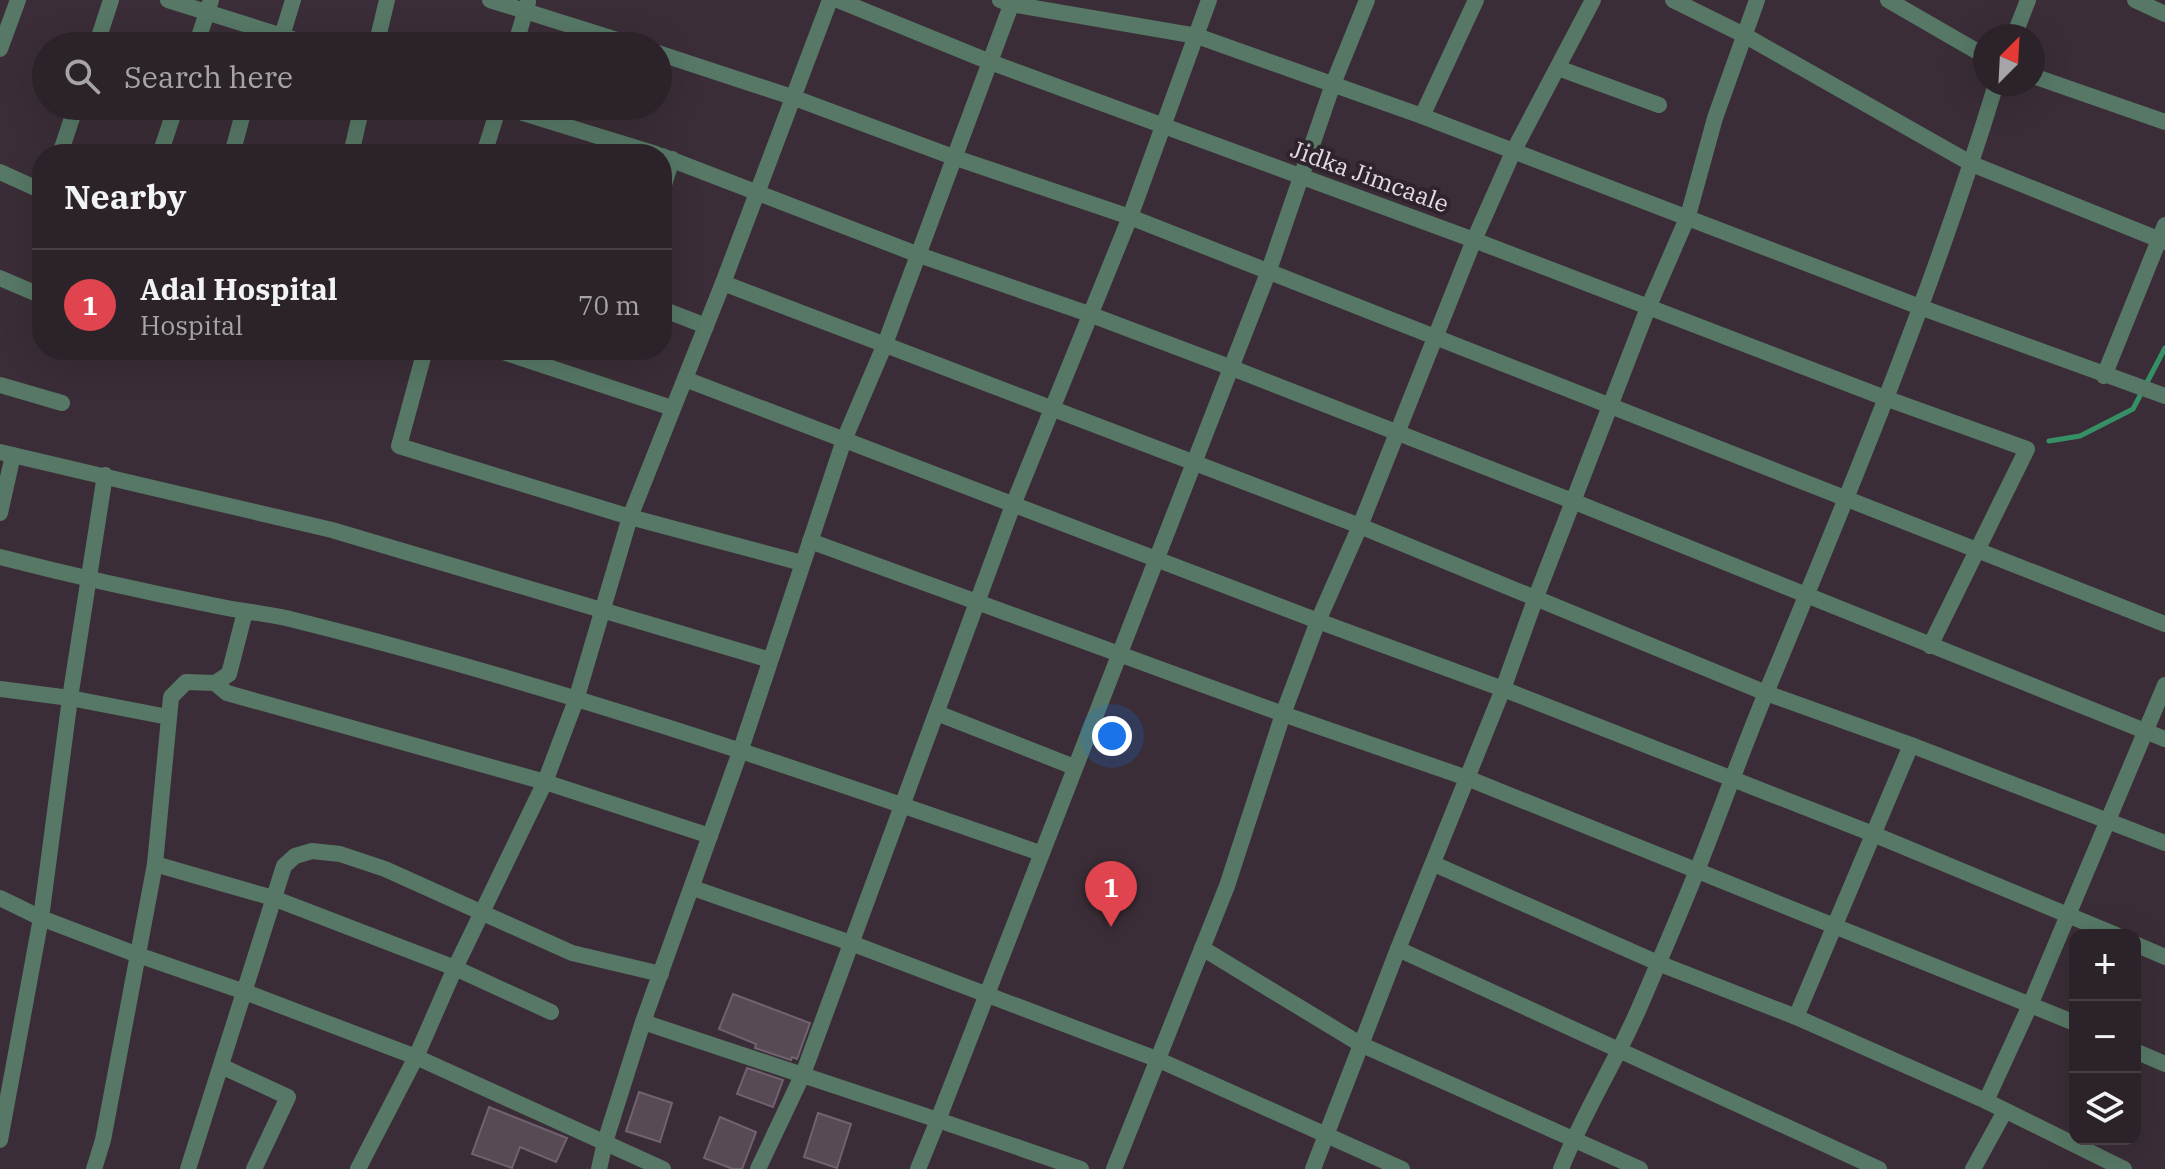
<!DOCTYPE html>
<meta charset="utf-8">
<style>
:root{--surface:#2c2229;--page:#382f35;--text:#f1f3f6;--muted:#a6a4a8;--line:#483f46;--accent:#db2777}
body{margin:0;font-family:"IBM Plex Serif",serif;background:var(--page);color:var(--text)}
.controls{position:absolute;right:24px;bottom:24px;display:grid;overflow:hidden;border-radius:16px;box-shadow:0 8px 32px #0002}
.controls button{width:72px;height:72px;display:grid;place-items:center;padding:0;border:0;border-bottom:2px solid var(--line);background:var(--surface);color:var(--text);font:40px sans-serif}
.compass{position:absolute;left:1973px;top:24px;width:72px;height:72px;border-radius:50%;background:var(--surface);box-shadow:0 8px 32px #0002;rotate:24deg}
.you{position:absolute;left:1112px;top:736px;width:28px;height:28px;margin:-20px;border:6px solid #fff;border-radius:50%;background:#1a73e8;box-shadow:0 0 0 12px #1a73e833}
.badge{display:grid;place-items:center;width:52px;height:52px;border-radius:50%;background:var(--accent);color:#fff;font-size:26px;font-weight:700}
.pin{position:absolute;translate:-50% -66px;filter:drop-shadow(0 2px 4px #0008)}
.pin::after{content:'';position:absolute;top:42px;width:28px;height:24px;background:inherit;clip-path:polygon(0 0,100% 0,50% 100%)}
.list{margin:0;padding:0;list-style:none}
h2{display:flex;justify-content:space-between;align-items:center;height:104px;margin:0;padding:0 32px;font-size:34px}
h2 small{font-size:26px;font-weight:400;color:var(--muted)}
.list li{display:grid;grid-template-columns:52px 1fr auto;gap:24px;align-items:center;box-sizing:border-box;height:112px;padding:0 32px;border-top:2px solid var(--line)}
.list b{display:block;font-size:30px;white-space:nowrap}
.list p{margin:0;font-size:26px;white-space:nowrap;color:var(--muted)}
.list em{font-size:26px;font-style:normal;color:var(--muted)}
.icon{flex:none;width:44px;height:44px;fill:none;stroke:currentColor;stroke-width:2;stroke-linecap:round;stroke-linejoin:round}
.map{position:relative;flex:none;width:2165px;height:1169px;overflow:hidden}
.search{position:absolute;background:var(--surface);box-shadow:0 8px 32px #0002;left:32px;top:32px;width:640px;height:88px;display:flex;align-items:center;gap:20px;box-sizing:border-box;padding:0 28px;border-radius:44px;color:var(--muted);font-size:30px}
.panel{position:absolute;background:var(--surface);box-shadow:0 8px 32px #0002;left:32px;top:144px;width:640px;height:216px;border-radius:32px}
.map>svg:first-child{display:block}
</style>
<div class="map">
<svg width="2165" height="1169" viewBox="0 0 2165 1169">
<rect width="100%" height="100%" fill="#3a2d37"/>
<g fill="none" stroke-linecap="round" stroke-linejoin="round">
<!-- stream -->
<polyline stroke="#369066" stroke-width="5" points="2049,441 2080,436 2133,409 2165,348"/>
</g>
<!-- building -->
<g fill="#584a55" stroke="#70626e" stroke-width="2">
<polygon points="733,994 810,1023 797,1059 792,1057 791,1060 755,1048 756,1044 719,1029"/>
<polygon points="747,1068 783,1080 773,1107 737,1094"/>
<polygon points="639,1092 672,1103 660,1142 626,1131"/>
<polygon points="489,1107 567,1138 556,1162 520,1147 512,1168 472,1154"/>
<polygon points="818,1113 851,1124 837,1168 804,1157"/>
<polygon points="720,1117 756,1132 742,1169 733,1169 704,1158"/>
</g>
<g fill="none" stroke-linecap="round" stroke-linejoin="round">
<!-- minor -->
<g stroke="#577866" stroke-width="16">
<polyline points="168,0 314,46"/>
<polyline points="490,0 636,46"/>
<polyline points="838,0 990,62 1474,240 1885,398 2027,449 1930,646"/>
<polyline points="1000,0 1011,4 1197,36 1422,116 1920,307 2165,396"/>
<polyline points="1673,0 1744,35 1972,164 2165,242"/>
<polyline points="1757,0 1715,118 1688,216 1648,308 1536,597 1503,689 1398,949 1879,1169"/>
<polyline points="1888,0 1985,56"/>
<polyline points="2135,0 2165,14"/>
<polyline points="282,36 293,0"/>
<polyline points="2014,36 2028,0"/>
<polyline points="96,46 111,0"/>
<polyline points="196,46 211,0"/>
<polyline points="376,46 387,0"/>
<polyline points="515,46 528,2"/>
<polyline points="0,49 18,0"/>
<polyline points="658,53 792,97 953,157 1130,217 2165,624"/>
<polyline points="1558,68 1659,105"/>
<polyline points="2033,76 2165,122"/>
<polyline points="500,106 656,154"/>
<polyline points="1422,116 1476,0"/>
<polyline points="60,154 76,106"/>
<polyline points="160,154 176,106"/>
<polyline points="232,154 245,106"/>
<polyline points="351,154 362,106"/>
<polyline points="484,154 499,106"/>
<polyline points="662,156 919,255 1089,314 1232,368 1575,502 2165,739"/>
<polyline points="0,172 42,191"/>
<polyline points="662,191 672,159"/>
<polyline points="0,278 42,296"/>
<polyline points="723,283 1360,526 1766,693 1911,745 2165,843"/>
<polyline points="662,309 706,326"/>
<polyline points="425,350 399,446 630,517 802,563"/>
<polyline points="497,350 672,408"/>
<polyline points="2104,376 2165,225"/>
<polyline points="685,379 1318,621 1503,689 1873,834 2116,935"/>
<polyline points="0,385 62,403"/>
<polyline points="0,452 332,530 770,660"/>
<polyline points="0,513 13,455"/>
<polyline points="810,541 1283,714 1467,778 2075,1023"/>
<path d="M 0,557 C 70,575 141,591 212,605 C 238,611 264,613 290,619 C 544,682 794,767 1040,853"/>
<polyline points="215,683 227,693 545,782 710,836"/>
<polyline points="0,689 70,698 168,717"/>
<polyline points="937,713 1074,767"/>
<polyline points="155,864 273,898 455,968 551,1012"/>
<polyline points="1434,864 1658,963 1796,1017 1986,1101 2124,1169"/>
<polyline points="693,888 851,943 1159,1060 1402,1169"/>
<polyline points="0,898 41,918 138,955 245,992 416,1057 663,1169"/>
<polyline points="2135,944 2165,957"/>
<polyline points="1202,948 1360,1044 1640,1169"/>
<polyline points="1796,1017 1911,745"/>
<polyline points="643,1022 938,1120 918,1169"/>
<polyline points="2135,1051 2165,1064"/>
<polyline points="221,1066 288,1097 254,1169"/>
<polyline points="1986,1101 2031,1003 2165,685"/>
<polyline points="0,1140 41,918 70,698 105,475"/>
<polyline points="94,1169 103,1140 155,864 171,697 186,682 215,683 229,674 245,612"/>
<polyline points="188,1169 284,866 295,856 312,851 340,854 385,869 572,953 661,974"/>
<polyline points="358,1169 416,1057 455,968 545,782 576,700 630,517 723,283 830,0"/>
<polyline points="599,1169 605,1142 643,1022 740,752 844,440 885,344 1013,0"/>
<polyline points="758,1169 803,1074 1013,505 1130,217 1209,0"/>
<polyline points="1081,1169 938,1120 1268,273 1333,84 1367,0"/>
<polyline points="1114,1169 1227,886 1283,714 1318,621 1360,526 1474,240 1514,150 1593,0"/>
<polyline points="1313,1169 1398,949"/>
<path d="M 1561,1169 C 1583,1113 1616,1062 1640,1006 C 1659,962 1678,918 1696,873 C 1720,813 1741,753 1766,693 C 1849,493 1933,292 1996,84"/>
<polyline points="1973,1169 2005,1111"/>
</g>
</g>
<g text-anchor="middle" dominant-baseline="central" stroke-width="8" stroke-linejoin="round" paint-order="stroke">
<!-- street labels -->
<g font-size="24" fill="#e4dce2" stroke="#2f232d">
<text transform="translate(1370 176) rotate(20)">Jidka Jimcaale</text>
</g>
</g>
</svg>
<div class="controls">
<button>+</button>
<button>−</button>
<button><svg class="icon" aria-label="layers" viewBox="0 0 24 24"><path d="M12 4l9 5-9 5-9-5zM3 14l9 5 9-5"/></svg></button>
</div>
<svg class="compass" viewBox="-18 -18 36 36"><path d="M0-13l5 13h-10z" fill="#e53935"/><path d="M0 13l5-13h-10z" fill="#a6a4a8"/></svg>
<div class="you"></div>
<div class="pin badge" style="left:1111px;top:927px;background:#e0444e">1</div>
<div class="search"><svg class="icon" aria-label="search" viewBox="0 0 24 24"><circle cx="10" cy="10" r="6"/><path d="M15 15l6 6"/></svg>Search here</div>
<section class="panel">
<h2>Nearby<small></small></h2>
<ul class="list">
<li><span class="badge" style="background:#e0444e">1</span><div><b>Adal Hospital</b><p>Hospital</p></div><em>70 m</em></li>
</ul>
</section>
</div>
